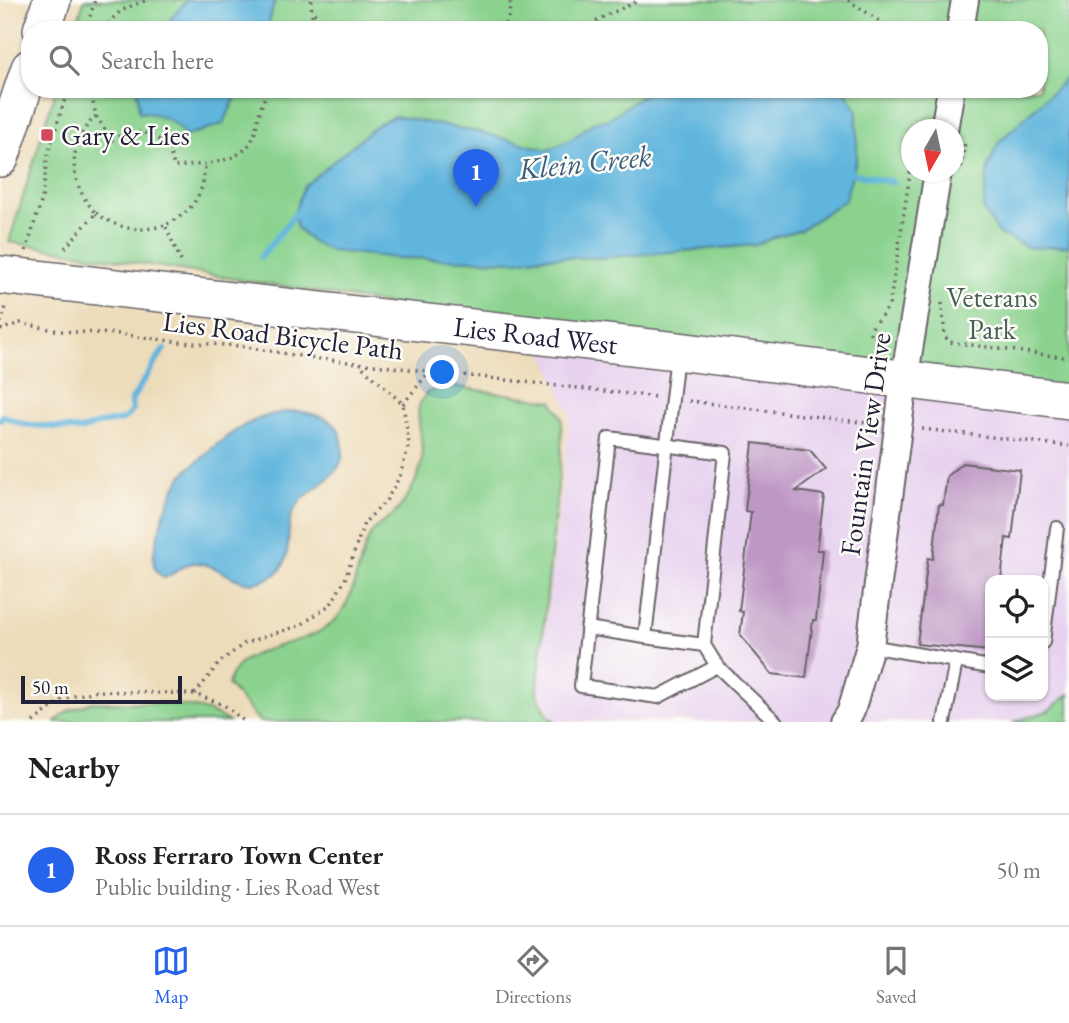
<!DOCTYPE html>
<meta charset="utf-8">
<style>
:root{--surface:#fff;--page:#f6f6f6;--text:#222;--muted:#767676;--line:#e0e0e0;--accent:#2563eb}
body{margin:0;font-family:"EB Garamond",serif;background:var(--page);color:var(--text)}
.controls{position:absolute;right:21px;bottom:21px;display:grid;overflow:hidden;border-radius:14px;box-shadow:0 2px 5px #0004}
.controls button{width:63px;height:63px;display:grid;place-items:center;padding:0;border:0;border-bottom:2px solid var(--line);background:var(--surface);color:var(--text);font:35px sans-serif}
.compass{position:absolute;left:901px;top:119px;width:63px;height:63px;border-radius:50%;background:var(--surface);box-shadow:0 2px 5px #0004;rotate:189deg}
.scale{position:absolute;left:21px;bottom:18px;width:161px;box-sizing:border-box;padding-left:7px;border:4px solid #22223b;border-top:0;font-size:19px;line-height:24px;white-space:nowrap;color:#22223b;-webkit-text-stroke:5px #fdfcf7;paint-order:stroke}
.you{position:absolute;left:443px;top:373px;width:24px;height:24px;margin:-18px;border:5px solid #fff;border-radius:50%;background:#1a73e8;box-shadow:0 0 0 10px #1a73e833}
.badge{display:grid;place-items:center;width:46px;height:46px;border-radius:50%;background:var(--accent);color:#fff;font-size:23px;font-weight:700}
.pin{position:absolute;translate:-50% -58px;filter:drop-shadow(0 2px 4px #0008)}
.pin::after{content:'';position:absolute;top:37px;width:24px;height:21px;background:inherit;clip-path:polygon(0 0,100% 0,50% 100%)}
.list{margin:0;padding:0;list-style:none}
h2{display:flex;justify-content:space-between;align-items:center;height:91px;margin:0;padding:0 28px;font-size:30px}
h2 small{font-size:23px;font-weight:400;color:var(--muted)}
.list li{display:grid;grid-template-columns:46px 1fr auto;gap:21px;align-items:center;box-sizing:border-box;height:112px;padding:0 28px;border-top:2px solid var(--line)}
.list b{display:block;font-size:26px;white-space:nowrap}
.list p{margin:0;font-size:23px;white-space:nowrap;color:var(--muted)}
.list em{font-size:23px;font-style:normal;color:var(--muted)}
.icon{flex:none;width:38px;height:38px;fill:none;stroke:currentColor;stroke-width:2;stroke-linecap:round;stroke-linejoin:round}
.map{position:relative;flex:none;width:1069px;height:722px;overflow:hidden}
.search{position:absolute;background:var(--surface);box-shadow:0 2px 5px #0004;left:21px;right:21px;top:21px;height:77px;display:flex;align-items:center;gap:18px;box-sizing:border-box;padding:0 24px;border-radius:28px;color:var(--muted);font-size:26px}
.sheet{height:203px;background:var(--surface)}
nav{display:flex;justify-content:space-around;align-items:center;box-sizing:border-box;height:98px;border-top:2px solid var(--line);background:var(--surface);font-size:19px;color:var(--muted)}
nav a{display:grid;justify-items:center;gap:4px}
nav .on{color:var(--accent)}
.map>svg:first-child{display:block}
</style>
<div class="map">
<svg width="1069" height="722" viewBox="0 0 1069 722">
<rect width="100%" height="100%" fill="#fdfcf7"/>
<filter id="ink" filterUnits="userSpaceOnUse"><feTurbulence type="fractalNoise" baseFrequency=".0143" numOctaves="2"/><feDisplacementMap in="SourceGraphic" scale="14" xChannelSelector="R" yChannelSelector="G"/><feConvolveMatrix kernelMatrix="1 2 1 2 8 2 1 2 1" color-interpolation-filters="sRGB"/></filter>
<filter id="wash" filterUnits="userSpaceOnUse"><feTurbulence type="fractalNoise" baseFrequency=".00686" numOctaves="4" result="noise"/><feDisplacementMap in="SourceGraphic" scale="28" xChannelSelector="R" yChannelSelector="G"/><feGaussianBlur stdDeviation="1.57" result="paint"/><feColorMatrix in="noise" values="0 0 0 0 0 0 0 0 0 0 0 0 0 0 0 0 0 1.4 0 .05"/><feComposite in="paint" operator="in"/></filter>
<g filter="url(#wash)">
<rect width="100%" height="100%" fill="#eddcb9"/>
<!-- built -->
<path fill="#e7d2ef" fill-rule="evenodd" d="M 542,350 L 1069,413 L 1069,722 L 554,721 L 538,692 L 570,413 ZM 990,580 L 1043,580 L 1043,696 L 990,696 Z"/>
<!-- green -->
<g fill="#8ad28e" stroke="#567a64" stroke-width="2" fill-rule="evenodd">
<path d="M 84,0 L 1069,0 L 1069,400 L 677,351 L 9,242 L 56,89 L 1039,89 L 1039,30 L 75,30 ZM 912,130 L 954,130 L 954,172 L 912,172 Z"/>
<path d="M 445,385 L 552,401 L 562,418 L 561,455 L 537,694 L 547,714 L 555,722 L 260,722 L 228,685 C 238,639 309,651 337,618 C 357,594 357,560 371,534 C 376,524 388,521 395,513 C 407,500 419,478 422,461 C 424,447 416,416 419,407 C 420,402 424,397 426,393 Z"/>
<polygon points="1069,694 1069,722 1013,722 1048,711"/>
<path d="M 93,702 C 134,704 195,697 229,722 L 55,722 L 68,711 Z"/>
</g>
<!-- water -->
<g fill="#61b5dd" stroke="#426c8c" stroke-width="2">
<polygon points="187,0 275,0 267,30 161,30"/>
<polygon points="1069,76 1069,246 1030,248 999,234 983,210 988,167 998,143"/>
<path d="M 137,89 L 240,89 L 223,124 L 185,136 C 174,119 160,114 139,112 Z"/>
<polygon points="652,89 844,89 857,110 857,157 845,200 800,230 777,236 756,245 597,258 543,257 516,261 397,258 331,251 312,242 297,228 294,213 304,186 378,124 395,116 483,133 548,150 572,139 595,121 607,120"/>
<path d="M 297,411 C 314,414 336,417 341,436 C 354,482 303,482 291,517 C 285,537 294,563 273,576 C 240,596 225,565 197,563 C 183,562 176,574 164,578 C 149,569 153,555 157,540 C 162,518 169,494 183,475 C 188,469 196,463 203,457 C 230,431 259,412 297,411 Z"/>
</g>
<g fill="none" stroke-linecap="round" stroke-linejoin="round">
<!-- stream -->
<g stroke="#61b5dd" stroke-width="6">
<polyline points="846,172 892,182"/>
<polyline points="261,257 298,211"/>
<polyline points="0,420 3,416 23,424 81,430 98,424 123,420 132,411 131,401 164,349"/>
</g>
</g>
<g id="blocks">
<!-- building -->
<g fill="#be98c5">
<polygon points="753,443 810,450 826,469 796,491 824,495 817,550 823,550 819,592 816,620 813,620 806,678 772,674 740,635 743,612 739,611 751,512 745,511"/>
<polygon points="962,463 1020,470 1012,539 1006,538 1001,580 990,580 990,651 917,644 928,558 933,559 939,504 943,505 947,476"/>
</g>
</g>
</g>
<g filter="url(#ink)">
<use href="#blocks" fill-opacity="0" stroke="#696367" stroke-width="2"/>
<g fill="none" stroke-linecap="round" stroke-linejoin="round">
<defs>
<g id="lane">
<polyline points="677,355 645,637 704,645 717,666 776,722"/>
<polyline points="587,628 645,637"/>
<polyline points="1043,642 1057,528"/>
<polyline points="704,645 725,453 609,438 581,686 658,697 717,666"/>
<polyline points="870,646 990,667"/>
<polyline points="944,722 956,662"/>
</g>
<g id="street">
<polyline points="960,30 965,0"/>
<polyline points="944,130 951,89"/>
<polyline points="844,722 851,711 870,646 904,381 938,172"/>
</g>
<g id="secondary">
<polyline points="42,30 52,0"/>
<polyline points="0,158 30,68"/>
<path id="s1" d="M 0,275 L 677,351 L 1069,400"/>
</g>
</defs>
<!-- lane casing -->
<use href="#lane" stroke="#696367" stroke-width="16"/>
<!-- street casing -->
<use href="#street" stroke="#696367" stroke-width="30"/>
<!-- secondary casing -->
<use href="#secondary" stroke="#696367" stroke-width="40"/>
<!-- path -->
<g stroke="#696367" stroke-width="3.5" stroke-dasharray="2 5" stroke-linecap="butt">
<polyline points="311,0 313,30"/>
<polyline points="848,0 893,30"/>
<polyline points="314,13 334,30"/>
<polyline points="86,30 95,0"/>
<path d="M 105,30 C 116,9 128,8 147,0"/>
<polyline points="501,30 508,19 511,0"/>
<polyline points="585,30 601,18 640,0"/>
<path d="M 90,89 L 96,116 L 112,140 C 139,123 169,135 174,167 C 201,164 247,165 255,132 C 259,116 261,103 269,89"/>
<polyline points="917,130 920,118"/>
<polyline points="961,167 965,143"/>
<path d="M 96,213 C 118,229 139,233 165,225"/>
<path d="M 65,248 L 96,213 C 68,184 66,144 96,116"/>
<polyline points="26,251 42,199 48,154 68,89"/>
<path d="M 181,261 L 165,225 C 192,213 205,193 205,164"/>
<polyline points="942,303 945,336 949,342 1069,358"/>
<polyline points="0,330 20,323 59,331 120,334 179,342 240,346 312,358 657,397"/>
<polyline points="1,330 1,322 7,304"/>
<path d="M 870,334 C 872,320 887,315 890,302 L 912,161"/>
<polyline points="689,401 876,424"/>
<polyline points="403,404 429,372"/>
<polyline points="922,429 1069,446"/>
<polyline points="195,694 220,662 245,643 301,625 331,604 345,580 364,523 386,501 400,476 409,444 403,404 359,364"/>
<polyline points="33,722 64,698 97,691 195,694 224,705 245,722"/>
</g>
<!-- lane -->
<use href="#lane" stroke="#fff" stroke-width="12"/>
<!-- street -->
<use href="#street" stroke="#fff" stroke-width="26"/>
<!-- secondary -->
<use href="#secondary" stroke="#fff" stroke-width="37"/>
</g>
</g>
<!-- markers -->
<rect fill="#d1495b" stroke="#fdfcf7" stroke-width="2.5" x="40" y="128" width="14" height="14" rx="3.5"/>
<g text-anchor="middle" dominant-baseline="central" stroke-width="5" stroke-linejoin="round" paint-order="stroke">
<!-- poi labels -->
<g font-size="28" fill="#22223b" stroke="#fdfcf7" text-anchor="start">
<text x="61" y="135">Gary &amp; Lies</text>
</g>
<!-- park labels -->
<g font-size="28" fill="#466058" stroke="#fdfcf7">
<text x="992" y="297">Veterans<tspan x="992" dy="32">Park</tspan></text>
</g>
<!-- street labels -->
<g font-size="28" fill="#22223b" stroke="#fdfcf7">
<text transform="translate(283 335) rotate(7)">Lies Road Bicycle Path</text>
<text stroke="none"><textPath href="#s1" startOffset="539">Lies Road West</textPath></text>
<text transform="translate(865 444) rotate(-82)">Fountain View Drive</text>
</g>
<!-- water labels -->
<g font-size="30" font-style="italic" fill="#3b5d7c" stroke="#fdfcf7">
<text transform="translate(585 162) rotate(-6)">Klein Creek</text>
</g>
</g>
</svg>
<div class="controls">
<button><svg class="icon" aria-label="locate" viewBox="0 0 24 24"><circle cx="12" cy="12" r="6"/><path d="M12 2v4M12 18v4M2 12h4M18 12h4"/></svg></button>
<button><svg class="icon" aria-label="layers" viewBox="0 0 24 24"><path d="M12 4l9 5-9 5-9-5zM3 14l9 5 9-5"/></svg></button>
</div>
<svg class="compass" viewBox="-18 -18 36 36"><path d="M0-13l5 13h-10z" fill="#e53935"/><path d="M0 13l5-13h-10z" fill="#767676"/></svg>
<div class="scale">50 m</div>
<div class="you"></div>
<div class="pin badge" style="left:476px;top:207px">1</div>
<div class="search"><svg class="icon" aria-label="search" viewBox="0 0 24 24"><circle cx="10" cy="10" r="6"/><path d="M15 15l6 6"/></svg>Search here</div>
</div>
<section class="sheet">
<h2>Nearby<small></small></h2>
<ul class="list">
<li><span class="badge">1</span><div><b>Ross Ferraro Town Center</b><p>Public building · Lies Road West</p></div><em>50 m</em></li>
</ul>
</section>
<nav>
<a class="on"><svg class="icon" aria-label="map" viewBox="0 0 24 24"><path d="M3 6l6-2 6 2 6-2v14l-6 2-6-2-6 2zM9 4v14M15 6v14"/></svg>Map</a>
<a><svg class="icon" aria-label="directions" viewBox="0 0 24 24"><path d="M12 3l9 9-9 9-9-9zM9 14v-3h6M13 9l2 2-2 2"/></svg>Directions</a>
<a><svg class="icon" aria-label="saved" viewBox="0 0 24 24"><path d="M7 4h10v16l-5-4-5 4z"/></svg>Saved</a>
</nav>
